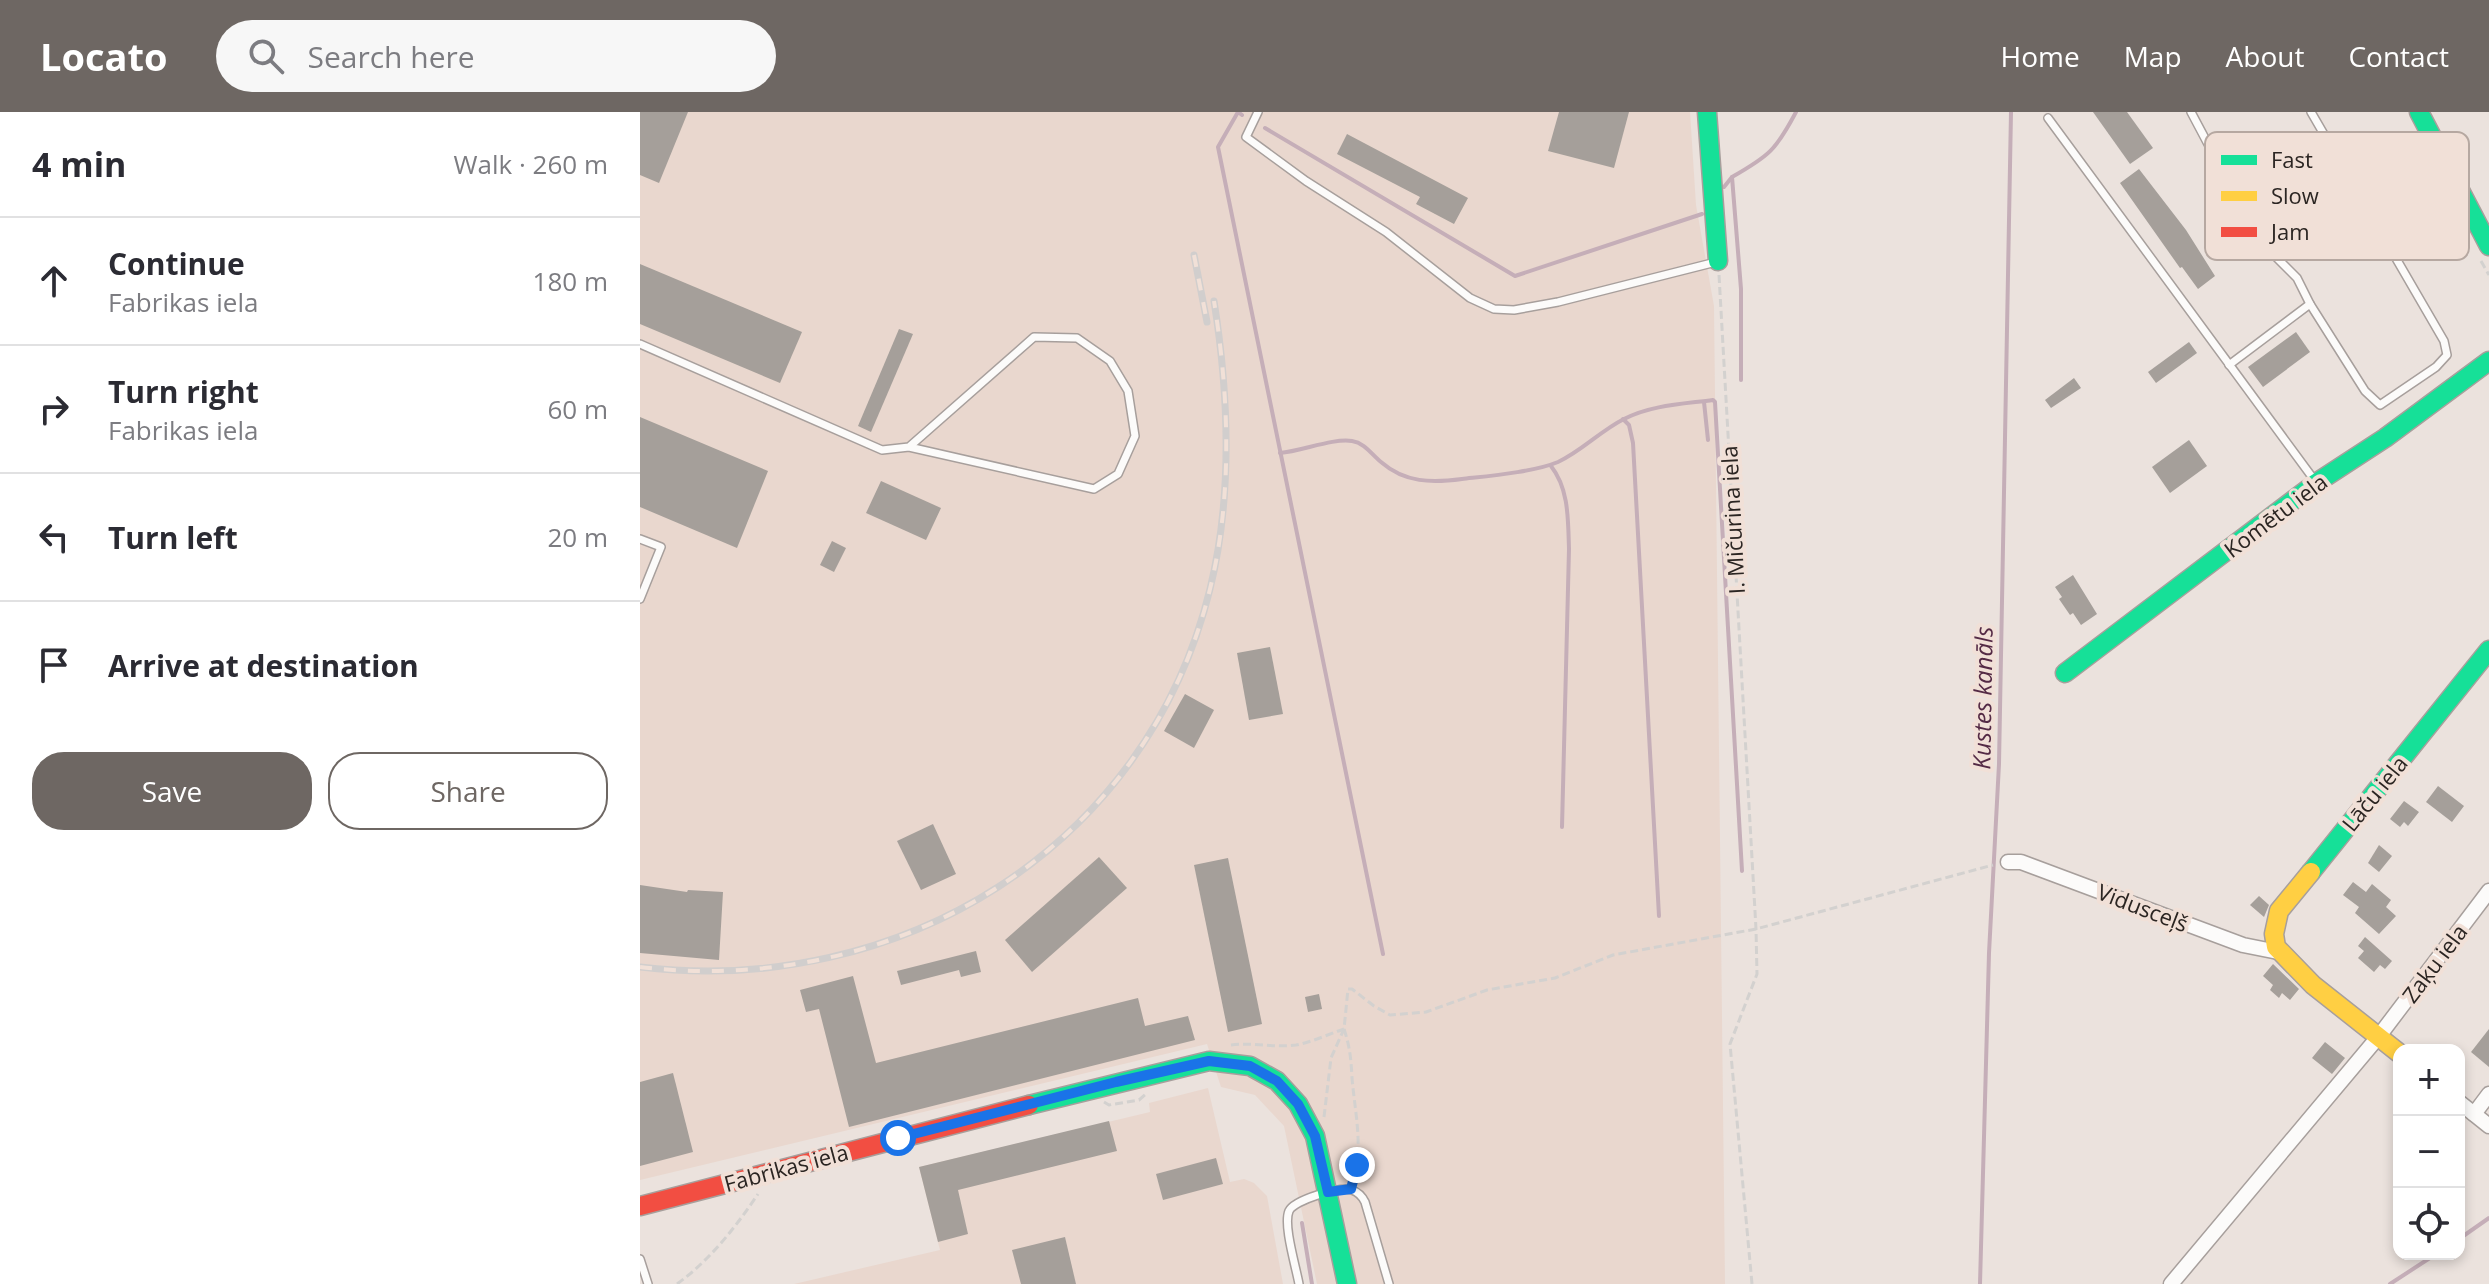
<!DOCTYPE html>
<meta charset="utf-8">
<style>
:root{--surface:#fff;--page:#f7f7f7;--text:#2b2b33;--muted:#7c7c81;--line:#e1e1e2;--accent:#6e6763}
body{margin:0;font-family:"Open Sans",sans-serif;background:var(--page);color:var(--text)}
.controls{position:absolute;right:24px;bottom:24px;display:grid;overflow:hidden;border-radius:16px;box-shadow:0 4px 12px #0003}
.controls button{width:72px;height:72px;display:grid;place-items:center;padding:0;border:0;border-bottom:2px solid var(--line);background:var(--surface);color:var(--text);font:40px sans-serif}
.stop{position:absolute;width:24px;height:24px;margin:-18px;border:6px solid #1a73e8;border-radius:50%;background:#fff}
.stop.end{background:#1a73e8;border-color:#fff;box-shadow:0 2px 8px #0008}
.list{margin:0;padding:0;list-style:none}
h2{display:flex;justify-content:space-between;align-items:center;height:104px;margin:0;padding:0 32px;font-size:34px}
h2 small{font-size:26px;font-weight:400;color:var(--muted)}
.list li{display:grid;grid-template-columns:52px 1fr auto;gap:24px;align-items:center;box-sizing:border-box;height:128px;padding:0 32px;border-top:2px solid var(--line)}
.list b{display:block;font-size:30px;white-space:nowrap}
.list p{margin:0;font-size:26px;white-space:nowrap;color:var(--muted)}
.list em{font-size:26px;font-style:normal;color:var(--muted)}
.actions{display:flex;gap:16px;padding:24px 32px}
.actions a{flex:1;padding:18px 0;border:2px solid var(--accent);border-radius:32px;text-align:center;font-size:28px;color:var(--accent)}
.actions .main{background:var(--accent);color:#fff}
.icon{flex:none;width:44px;height:44px;fill:none;stroke:currentColor;stroke-width:2;stroke-linecap:round;stroke-linejoin:round}
.map{position:relative;flex:none;width:1849px;height:1172px;overflow:hidden}
header{display:flex;align-items:center;gap:48px;box-sizing:border-box;height:112px;padding:0 40px;background:var(--accent);color:#fff}
header strong{font-size:38px}
nav{display:flex;gap:44px;margin-inline-start:auto;font-size:28px}
.search{width:560px;height:72px;background:var(--page);display:flex;align-items:center;gap:20px;box-sizing:border-box;padding:0 28px;border-radius:44px;color:var(--muted);font-size:30px}
main{display:flex}
aside{flex:1;background:var(--surface)}
.map>svg:first-child{display:block}
</style>
<header>
<strong>Locato</strong>
<div class="search"><svg class="icon" aria-label="search" viewBox="0 0 24 24"><circle cx="10" cy="10" r="6"/><path d="M15 15l6 6"/></svg>Search here</div>
<nav><a>Home</a><a>Map</a><a>About</a><a>Contact</a></nav>
</header>
<main>
<aside>
<h2>4 min<small>Walk · 260 m</small></h2>
<ul class="list">
<li><svg class="icon" aria-label="ahead" viewBox="0 0 24 24"><path d="M12 20V5M6 11l6-6 6 6"/></svg><div><b>Continue</b><p>Fabrikas iela</p></div><em>180 m</em></li>
<li><svg class="icon" aria-label="right" viewBox="0 0 24 24"><path d="M7 20v-9h11M14 6l5 5-5 5"/></svg><div><b>Turn right</b><p>Fabrikas iela</p></div><em>60 m</em></li>
<li><svg class="icon" aria-label="left" viewBox="0 0 24 24"><path d="M17 20v-9H6M10 6l-5 5 5 5"/></svg><div><b>Turn left</b></div><em>20 m</em></li>
<li><svg class="icon" aria-label="arrive" viewBox="0 0 24 24"><path d="M6 21V4h12l-3 4 3 4H6"/></svg><div><b>Arrive at destination</b></div></li>
</ul>
<div class="actions"><a class="main">Save</a><a>Share</a></div>
</aside>
<div class="map">
<svg width="1849" height="1172" viewBox="0 0 1849 1172">
<rect width="100%" height="100%" fill="#ebe2dd"/>
<!-- built -->
<g fill="#e9d7ce">
<polygon points="0,0 1050,0 1056,93 1074,194 1085,1172 677,1172 644,1014 615,983 581,975 567,932 0,1068"/>
<polygon points="568,976 590,1070 604,1067 614,1071 627,1084 643,1172 154,1172 300,1138 279,1055 510,1000 509,991"/>
</g>
<g fill="none" stroke-linecap="round" stroke-linejoin="round">
<!-- stream -->
<g stroke="#c5aeb8" stroke-width="4">
<polyline points="602,3 598,0 578,35 743,842"/>
<polyline points="625,16 875,164 1062,102"/>
<polyline points="1084,75 1092,65"/>
<path d="M 1101,268 L 1101,177 L 1092,65 C 1129,44 1136,38 1156,0"/>
<polyline points="1064,290 1068,328"/>
<polyline points="983,307 989,313 993,331 1019,804"/>
<path d="M 640,341 C 662,339 693,326 712,329 C 725,331 732,343 741,350 C 765,371 792,371 822,367 C 848,364 894,360 918,350 C 942,339 960,319 984,307 C 1011,293 1043,292 1073,288 L 1075,290 L 1102,759"/>
<path d="M 911,354 C 929,377 928,407 929,437 L 922,715"/>
<polyline points="662,1111 672,1172"/>
<polyline points="1819,1127 1849,1106"/>
<polyline points="1340,1172 1349,841 1359,652 1371,0"/>
<polyline points="1750,1172 1796,1142"/>
</g>
</g>
<!-- building -->
<g fill="#a59f9a">
<polygon points="0,0 48,0 19,71 0,63"/>
<polygon points="919,0 989,0 974,56 908,39"/>
<polygon points="1453,0 1487,0 1513,36 1490,52"/>
<polygon points="707,22 828,86 814,112 776,92 780,85 697,42"/>
<polygon points="1499,57 1546,118 1575,164 1558,177 1542,155 1540,156 1480,71"/>
<polygon points="0,152 162,220 140,271 0,212"/>
<polygon points="259,217 273,222 231,320 218,314"/>
<polygon points="1656,220 1670,240 1623,275 1608,255"/>
<polygon points="1549,230 1557,241 1516,271 1508,260"/>
<polygon points="1434,266 1441,276 1411,296 1405,288"/>
<polygon points="0,305 128,359 97,436 0,395"/>
<polygon points="1549,328 1567,354 1530,381 1512,355"/>
<polygon points="241,369 301,396 286,428 226,401"/>
<polygon points="192,429 206,436 194,460 180,453"/>
<polygon points="1433,463 1457,502 1441,513 1433,501 1430,503 1419,487 1422,485 1415,475"/>
<polygon points="630,535 643,602 609,608 597,541"/>
<polygon points="545,582 574,598 554,636 524,619"/>
<polygon points="1798,674 1824,694 1812,710 1786,690"/>
<polygon points="1764,689 1779,700 1768,714 1764,710 1760,715 1750,707"/>
<polygon points="293,712 316,762 281,778 257,729"/>
<polygon points="1739,733 1752,744 1739,760 1728,751"/>
<polygon points="459,745 487,776 392,860 365,828"/>
<polygon points="588,746 622,912 588,920 554,753"/>
<polygon points="1713,770 1726,780 1732,772 1751,788 1746,795 1756,804 1739,822 1715,801 1719,795 1703,783"/>
<polygon points="0,773 47,780 48,778 83,780 79,848 0,841"/>
<polygon points="1619,784 1629,793 1624,805 1610,793"/>
<polygon points="1725,825 1752,849 1745,857 1740,853 1734,860 1718,846 1724,839 1718,834"/>
<polygon points="336,839 341,860 321,865 319,858 261,873 257,859"/>
<polygon points="1633,852 1659,877 1650,888 1642,881 1639,886 1630,878 1633,873 1623,864"/>
<polygon points="213,864 236,951 498,886 505,914 548,904 555,928 209,1015 179,897 166,900 160,878"/>
<polygon points="679,882 682,897 668,900 665,885"/>
<polygon points="1849,917 1849,955 1831,940"/>
<polygon points="1685,930 1705,946 1692,962 1672,946"/>
<polygon points="33,961 53,1040 0,1054 0,970"/>
<polygon points="469,1009 477,1039 318,1078 328,1122 298,1130 279,1055"/>
<polygon points="576,1046 583,1072 523,1088 516,1062"/>
<polygon points="425,1125 436,1172 381,1172 372,1138"/>
</g>
<g fill="none" stroke-linecap="round" stroke-linejoin="round">
<defs>
<g id="lane">
<polyline points="618,0 606,25 666,69 746,120 830,186 854,197 874,198 918,190 1076,150"/>
<polyline points="1551,0 1619,128 1657,166 1670,192 1725,279 1740,293 1796,255 1807,243 1804,229 1671,0"/>
<polyline points="1408,6 1675,369"/>
<polyline points="0,232 242,338 269,335 454,377 478,362 495,324 488,279 470,249 437,226 394,225 269,335"/>
<polyline points="1589,253 1670,192"/>
<polyline points="0,427 21,435 0,487"/>
<polyline points="0,1147 8,1172"/>
<path d="M 659,1172 C 656,1155 643,1113 649,1099 C 654,1088 700,1074 712,1078 C 718,1080 722,1084 725,1090 L 749,1172"/>
</g>
<g id="street">
<polyline points="1368,750 1381,750 1603,833 1638,840"/>
<polyline points="1819,990 1849,1014"/>
<polyline points="1834,1002 1849,982"/>
<polyline points="1531,1172 1739,924 1849,779"/>
</g>
<g id="fast">
<polyline points="1067,0 1078,149"/>
<polyline points="1779,0 1849,134"/>
<polyline points="1425,561 1676,371 1745,326 1849,249"/>
<polyline points="1671,760 1849,538"/>
<polyline points="389,993 569,949 610,954 637,969 658,992 675,1024 707,1172"/>
</g>
<polyline id="slow" points="1671,760 1639,799 1634,822 1636,835 1673,873 1759,941"/>
<polyline id="jam" points="0,1094 389,993"/>
</defs>
<!-- lane casing -->
<use href="#lane" stroke="#a79f9c" stroke-width="10"/>
<!-- street casing -->
<use href="#street" stroke="#a79f9c" stroke-width="17"/>
<!-- fast casing -->
<use href="#fast" stroke="#a79f9c" stroke-width="21"/>
<!-- slow casing -->
<use href="#slow" stroke="#a79f9c" stroke-width="21"/>
<!-- jam casing -->
<use href="#jam" stroke="#a79f9c" stroke-width="21"/>
<!-- path -->
<g stroke="#d3d1cf" stroke-width="3" stroke-dasharray="8 4" stroke-linecap="butt">
<polyline points="1841,149 1849,163"/>
<polyline points="1079,163 1116,817 1117,862 1090,932 1112,1172"/>
<path d="M 704,917 C 710,935 711,947 712,966 C 715,1001 723,1032 714,1067"/>
<path d="M 591,933 C 613,930 634,936 656,933 C 672,930 689,922 704,917 L 708,877 L 712,877 L 734,894 L 750,903 L 786,900 L 847,878 L 915,866 L 973,843 L 1116,817 L 1353,753"/>
<polyline points="464,990 469,993 499,988 506,982"/>
<polyline points="684,1005 691,946 704,917"/>
<path d="M 37,1172 C 70,1148 95,1116 118,1082"/>
</g>
<!-- lane -->
<use href="#lane" stroke="#fcfbfa" stroke-width="7"/>
<!-- street -->
<use href="#street" stroke="#fcfbfa" stroke-width="14"/>
<!-- fast -->
<use href="#fast" stroke="#16e098" stroke-width="18"/>
<!-- slow -->
<use href="#slow" stroke="#ffcf43" stroke-width="18"/>
<!-- jam -->
<use href="#jam" stroke="#f24e42" stroke-width="18"/>
<defs>
<g id="rail">
<polyline points="554,143 567,210"/>
<path d="M 0,855 C 259,886 507,736 570,477 C 593,383 589,284 574,189"/>
</g>
</defs>
<!-- rail casing -->
<use href="#rail" stroke="#d1cecd" stroke-width="7"/>
<!-- rail -->
<use href="#rail" stroke="#f1e0d7" stroke-width="4" stroke-dasharray="12" stroke-linecap="butt"/>
</g>
<g fill="none" stroke-linecap="round" stroke-linejoin="round">
<!-- route -->
<polyline stroke="#1a73e8" stroke-width="10" points="258,1026 476,970 569,949 610,954 637,969 658,992 675,1024 688,1080 711,1077 717,1053"/>
</g>
<g text-anchor="middle" dominant-baseline="central" stroke-width="8" stroke-linejoin="round" paint-order="stroke">
<!-- street labels -->
<g font-size="22" fill="#2b2522" stroke="#f1e0d7">
<text transform="translate(1635 403) rotate(-37)">Komētu iela</text>
<text transform="translate(1092 408) rotate(-93)">I. Mičurina iela</text>
<text transform="translate(1734 681) rotate(-51)">Lāču iela</text>
<text transform="translate(1503 795) rotate(21)">Vidusceļš</text>
<text transform="translate(1794 851) rotate(-53)">Zaķu iela</text>
<text transform="translate(146 1055) rotate(-15)">Fabrikas iela</text>
</g>
<!-- water labels -->
<g font-size="24" font-style="italic" fill="#542a45" stroke="#f1e0d7">
<text transform="translate(1342 586) rotate(-89)">Kustes kanāls</text>
</g>
</g>
<!-- legend -->
<rect x="1565" y="20" width="264" height="128" rx="12" fill="#f1e0d7" stroke="#b6a8a1" stroke-width="2"/>
<rect x="1581" y="43" width="36" height="10" fill="#16e098"/>
<rect x="1581" y="79" width="36" height="10" fill="#ffcf43"/>
<rect x="1581" y="115" width="36" height="10" fill="#f24e42"/>
<g font-size="22" fill="#2b2522">
<text x="1631" y="56">Fast</text>
<text x="1631" y="92">Slow</text>
<text x="1631" y="128">Jam</text>
</g>
</svg>
<div class="controls">
<button>+</button>
<button>−</button>
<button><svg class="icon" aria-label="locate" viewBox="0 0 24 24"><circle cx="12" cy="12" r="6"/><path d="M12 2v4M12 18v4M2 12h4M18 12h4"/></svg></button>
</div>
<div class="stop" style="left:258px;top:1026px"></div>
<div class="stop end" style="left:717px;top:1053px"></div>
</div>
</main>
